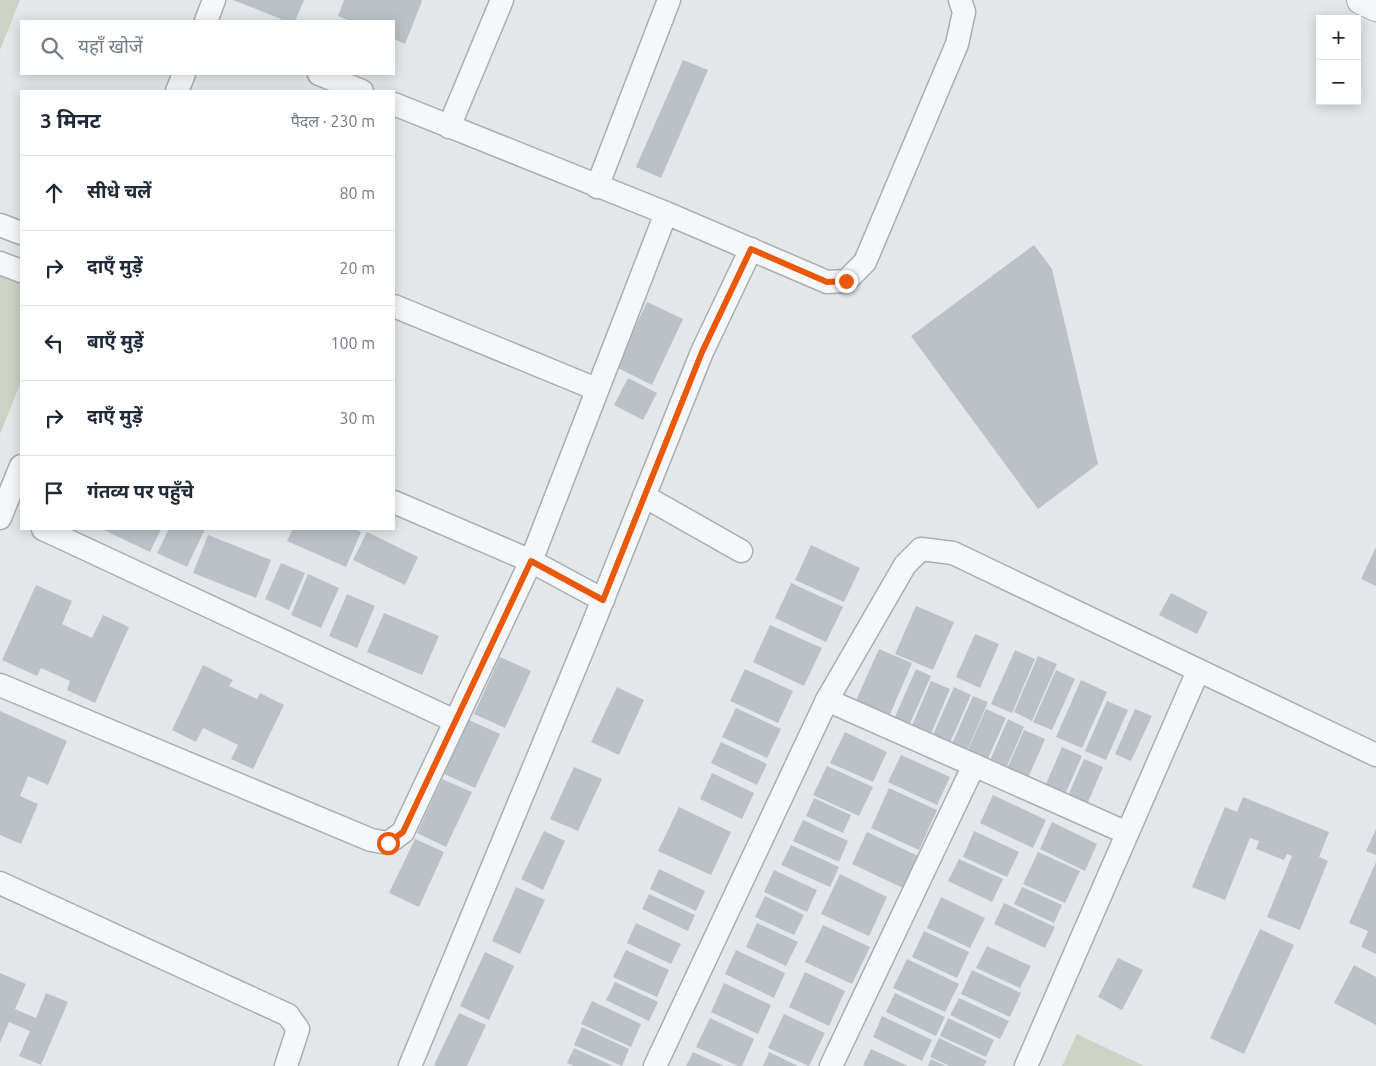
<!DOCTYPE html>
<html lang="hi">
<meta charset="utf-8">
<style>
:root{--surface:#fff;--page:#f2f2f3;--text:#1f2937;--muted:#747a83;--line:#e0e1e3}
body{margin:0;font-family:Ubuntu,"Noto Sans Devanagari",sans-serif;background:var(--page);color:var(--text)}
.controls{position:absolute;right:15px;top:15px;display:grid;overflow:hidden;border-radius:0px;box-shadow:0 2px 12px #0003}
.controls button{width:45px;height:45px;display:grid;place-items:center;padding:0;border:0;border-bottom:1px solid var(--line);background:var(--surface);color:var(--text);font:25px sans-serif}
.stop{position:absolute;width:15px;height:15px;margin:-11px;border:4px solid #ea580c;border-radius:50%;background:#fff}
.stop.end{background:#ea580c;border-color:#fff;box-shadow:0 1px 5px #0008}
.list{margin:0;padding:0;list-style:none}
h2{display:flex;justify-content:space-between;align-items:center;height:65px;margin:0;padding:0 20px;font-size:21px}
h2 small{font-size:16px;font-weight:400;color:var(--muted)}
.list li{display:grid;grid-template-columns:32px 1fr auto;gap:15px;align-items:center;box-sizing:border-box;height:75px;padding:0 20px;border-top:1px solid var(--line)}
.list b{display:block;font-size:19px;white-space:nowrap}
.list em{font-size:16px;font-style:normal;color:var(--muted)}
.icon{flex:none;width:28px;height:28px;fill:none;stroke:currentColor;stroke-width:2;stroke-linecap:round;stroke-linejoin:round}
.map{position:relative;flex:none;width:1376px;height:1066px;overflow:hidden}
.search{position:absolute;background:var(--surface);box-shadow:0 2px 12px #0003;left:20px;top:20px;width:375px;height:55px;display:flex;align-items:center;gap:12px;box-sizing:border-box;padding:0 18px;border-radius:0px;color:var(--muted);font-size:19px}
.panel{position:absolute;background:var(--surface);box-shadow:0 2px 12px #0003;left:20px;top:90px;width:375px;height:440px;border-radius:0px}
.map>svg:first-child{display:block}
</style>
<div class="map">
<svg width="1376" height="1066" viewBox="0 0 1376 1066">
<rect width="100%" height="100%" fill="#e3e7ea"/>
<!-- green -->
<g fill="#ccd3c4">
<polygon points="0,0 20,0 0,50"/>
<polygon points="0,276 21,284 21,382 0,434"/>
<polygon points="1077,1034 1144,1066 1062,1066"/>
</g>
<!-- building -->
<g fill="#bac2c7">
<polygon points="233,0 304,0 295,21 286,21"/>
<polygon points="344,0 421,0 422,1 405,44 394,39 394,21 350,21 338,16"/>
<polygon points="683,60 708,70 661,178 636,167"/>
<polygon points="1034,245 1052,269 1098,464 1038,509 911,336"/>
<polygon points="647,302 683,319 652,385 616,367"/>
<polygon points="628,378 657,393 643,420 614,405"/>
<polygon points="102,529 161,529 150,552"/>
<polygon points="169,529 205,529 187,567 157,553"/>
<polygon points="293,529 354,529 361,532 346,567 287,541"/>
<polygon points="367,532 418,557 405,585 353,560"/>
<polygon points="208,535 271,560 256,598 193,573"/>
<polygon points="811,545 860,568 844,602 795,580"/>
<polygon points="1376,547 1376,586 1361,579"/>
<polygon points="281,563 305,573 289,610 265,599"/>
<polygon points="308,574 339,588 321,628 291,615"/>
<polygon points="791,583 843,607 826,642 775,618"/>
<polygon points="36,585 72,601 62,624 92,638 103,615 129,627 95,703 67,690 70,681 41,668 37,676 2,660"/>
<polygon points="1171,593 1208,612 1197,634 1159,615"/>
<polygon points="347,594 375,606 357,648 329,636"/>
<polygon points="916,606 954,622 933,670 895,654"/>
<polygon points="384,613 439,636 422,675 367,652"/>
<polygon points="770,625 822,648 804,686 753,662"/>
<polygon points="975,634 999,644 980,688 956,677"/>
<polygon points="879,649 912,663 888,719 854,705"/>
<polygon points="1015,650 1035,659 1012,713 991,704"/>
<polygon points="1038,656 1057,664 1032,721 1014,712"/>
<polygon points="500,657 531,671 505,728 474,714"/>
<polygon points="203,665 233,680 229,686 257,699 260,693 284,705 253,769 231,759 238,745 203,728 196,742 172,730"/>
<polygon points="745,669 793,691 778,723 730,701"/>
<polygon points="916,669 931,676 909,726 894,719"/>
<polygon points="1056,670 1075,679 1052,730 1033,722"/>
<polygon points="1081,680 1107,692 1082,748 1056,737"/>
<polygon points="931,681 950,689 930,736 911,728"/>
<polygon points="617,687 644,700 619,755 591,742"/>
<polygon points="954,687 971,695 949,745 932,737"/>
<polygon points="973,696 988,702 966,753 951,746"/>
<polygon points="1107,701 1128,710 1106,760 1085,751"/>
<polygon points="736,708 781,729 767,758 722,737"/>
<polygon points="986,709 1006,718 986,763 966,754"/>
<polygon points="1135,709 1152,716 1131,761 1115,754"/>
<polygon points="0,711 67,741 48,785 28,776 20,796 38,804 21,844 0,835"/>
<polygon points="1008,719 1024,727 1004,773 988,765"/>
<polygon points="469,720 500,734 475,788 444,774"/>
<polygon points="1024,730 1045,739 1025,785 1004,776"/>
<polygon points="845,732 887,752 873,782 830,763"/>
<polygon points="721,742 767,764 757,785 711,763"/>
<polygon points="1062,747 1082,756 1063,799 1043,791"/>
<polygon points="901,755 950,777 937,805 888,782"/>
<polygon points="1084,759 1103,767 1085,809 1066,800"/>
<polygon points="827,766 873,787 859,816 813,795"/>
<polygon points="574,767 602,779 578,831 550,819"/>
<polygon points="712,773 754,793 742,819 700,799"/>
<polygon points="442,779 472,792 446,847 417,833"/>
<polygon points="889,788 937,810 919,850 871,828"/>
<polygon points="993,795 1046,820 1033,848 980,823"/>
<polygon points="1243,797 1329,832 1319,857 1328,861 1300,930 1267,917 1292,856 1287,854 1284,860 1256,849 1259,841 1250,838 1225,900 1192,887 1225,807 1237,812"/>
<polygon points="814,798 851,815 843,833 806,816"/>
<polygon points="679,807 731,832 711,875 658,851"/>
<polygon points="803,820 848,841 839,862 793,841"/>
<polygon points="1052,822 1097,844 1085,871 1040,849"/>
<polygon points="1376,829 1376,855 1366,851"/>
<polygon points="544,831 565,841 543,890 521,879"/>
<polygon points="974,831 1019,852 1007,877 963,857"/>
<polygon points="867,832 918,856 903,888 852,864"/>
<polygon points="415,839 444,852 419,907 389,893"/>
<polygon points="791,845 839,867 830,887 781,865"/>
<polygon points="1038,852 1080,871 1065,903 1023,884"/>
<polygon points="959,859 1003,879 992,902 948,881"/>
<polygon points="1376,862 1376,954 1361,947 1368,931 1349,923"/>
<polygon points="659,869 705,891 696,911 650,889"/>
<polygon points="774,870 817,890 807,912 764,892"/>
<polygon points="840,874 887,897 869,936 821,914"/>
<polygon points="516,887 545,900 520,954 492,941"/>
<polygon points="1022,887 1062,905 1054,923 1014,904"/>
<polygon points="649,894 695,915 688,931 642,909"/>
<polygon points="765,896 804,915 794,935 755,917"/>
<polygon points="941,897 985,918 970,948 927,928"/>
<polygon points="1004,903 1055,927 1045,948 994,924"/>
<polygon points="636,923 681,944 671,964 627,943"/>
<polygon points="757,923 798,942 786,966 746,947"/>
<polygon points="823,925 870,947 852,984 805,962"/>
<polygon points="1260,929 1294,945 1244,1054 1210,1038"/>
<polygon points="924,931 969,952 957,978 912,957"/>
<polygon points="987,946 1031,966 1020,988 976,968"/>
<polygon points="626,950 669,970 657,997 613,977"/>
<polygon points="736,950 785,973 774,998 725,974"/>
<polygon points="485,952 514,966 489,1020 460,1006"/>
<polygon points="1118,958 1143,970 1122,1010 1098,997"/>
<polygon points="907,959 959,984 945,1012 893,988"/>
<polygon points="1354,965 1376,977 1376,1025 1334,1003"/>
<polygon points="972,970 1021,993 1010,1017 961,994"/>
<polygon points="805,972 845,991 829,1026 789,1007"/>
<polygon points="0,973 26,984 15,1009 36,1018 46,993 68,1002 41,1065 19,1056 30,1031 9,1022 0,1043"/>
<polygon points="615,982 658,1002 649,1021 606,1000"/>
<polygon points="724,983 771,1005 758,1034 711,1012"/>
<polygon points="895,993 945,1017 936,1036 886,1012"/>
<polygon points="959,998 1009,1021 1000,1039 950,1015"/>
<polygon points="592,1001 641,1024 631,1047 581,1024"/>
<polygon points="459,1013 486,1025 467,1066 437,1066 434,1065"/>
<polygon points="784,1014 825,1033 809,1066 768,1048"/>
<polygon points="882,1016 932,1040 922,1061 873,1037"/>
<polygon points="710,1018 754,1039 742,1066 738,1066 696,1047"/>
<polygon points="948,1018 994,1040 986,1057 940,1036"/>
<polygon points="582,1027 629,1049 622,1066 574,1045"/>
<polygon points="939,1038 987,1061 984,1066 950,1066 930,1057"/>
<polygon points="574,1048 613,1066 574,1066 567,1063"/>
<polygon points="871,1049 908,1066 865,1066 863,1065"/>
<polygon points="693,1052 724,1066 686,1066"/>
<polygon points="769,1052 798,1066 763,1066"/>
<polygon points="931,1059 946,1066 928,1066"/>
</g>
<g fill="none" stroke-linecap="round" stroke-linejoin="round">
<defs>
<g id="minor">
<polyline points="206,21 214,0"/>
<polyline points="319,74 362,91"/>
<polyline points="177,91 184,74"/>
<polyline points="394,104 666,213 827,282 846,281 865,262 957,44 964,12 960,0"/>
<polyline points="449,127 502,0"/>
<polyline points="597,187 669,0"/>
<polyline points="0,225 21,233"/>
<polyline points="0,263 21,271"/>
<polyline points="394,306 596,389"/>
<polyline points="644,496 741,551"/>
<polyline points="0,518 21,466"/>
<polyline points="43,529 455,721"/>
<polyline points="603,600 531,561 666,213"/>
<polyline points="0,685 371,840 388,843 403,832 531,561 394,502"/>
<polyline points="827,700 1127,833"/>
<polyline points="0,883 288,1015 298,1029 286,1066"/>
<polyline points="410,1066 587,639 702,352 751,249"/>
<polyline points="655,1066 827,700 905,565 921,549 953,553 1376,755"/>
<polyline points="831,1066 974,765"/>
<polyline points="1026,1066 1198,671"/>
</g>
<polyline id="tertiary" points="1361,0 1376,7"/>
</defs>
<!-- minor casing -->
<use href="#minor" stroke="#a8afb4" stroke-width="25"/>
<!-- tertiary casing -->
<use href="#tertiary" stroke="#a8afb4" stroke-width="30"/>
<!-- minor -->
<use href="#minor" stroke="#f5f7f8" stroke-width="22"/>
<!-- tertiary -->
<use href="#tertiary" stroke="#f5f7f8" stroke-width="28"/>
</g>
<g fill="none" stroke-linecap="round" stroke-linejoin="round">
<!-- route -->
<polyline stroke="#ea580c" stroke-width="6" points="388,843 403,832 531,561 603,600 702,352 751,249 827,282 846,281"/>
</g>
</svg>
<div class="controls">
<button>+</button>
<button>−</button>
</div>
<div class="stop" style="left:388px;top:843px"></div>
<div class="stop end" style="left:846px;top:281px"></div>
<div class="search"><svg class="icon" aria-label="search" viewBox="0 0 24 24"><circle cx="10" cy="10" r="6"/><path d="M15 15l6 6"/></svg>यहाँ खोजें</div>
<section class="panel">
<h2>3 मिनट<small>पैदल · 230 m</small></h2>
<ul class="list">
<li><svg class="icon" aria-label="ahead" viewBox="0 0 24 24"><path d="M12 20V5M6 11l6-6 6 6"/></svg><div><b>सीधे चलें</b></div><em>80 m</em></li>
<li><svg class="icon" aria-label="right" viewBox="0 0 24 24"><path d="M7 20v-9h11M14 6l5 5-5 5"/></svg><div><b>दाएँ मुड़ें</b></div><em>20 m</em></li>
<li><svg class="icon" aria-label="left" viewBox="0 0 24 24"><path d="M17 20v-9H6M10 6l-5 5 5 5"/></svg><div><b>बाएँ मुड़ें</b></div><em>100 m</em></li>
<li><svg class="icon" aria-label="right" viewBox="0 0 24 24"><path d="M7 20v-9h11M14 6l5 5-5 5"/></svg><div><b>दाएँ मुड़ें</b></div><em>30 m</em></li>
<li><svg class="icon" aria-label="arrive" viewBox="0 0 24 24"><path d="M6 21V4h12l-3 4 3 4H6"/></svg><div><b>गंतव्य पर पहुँचे</b></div></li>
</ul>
</section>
</div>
